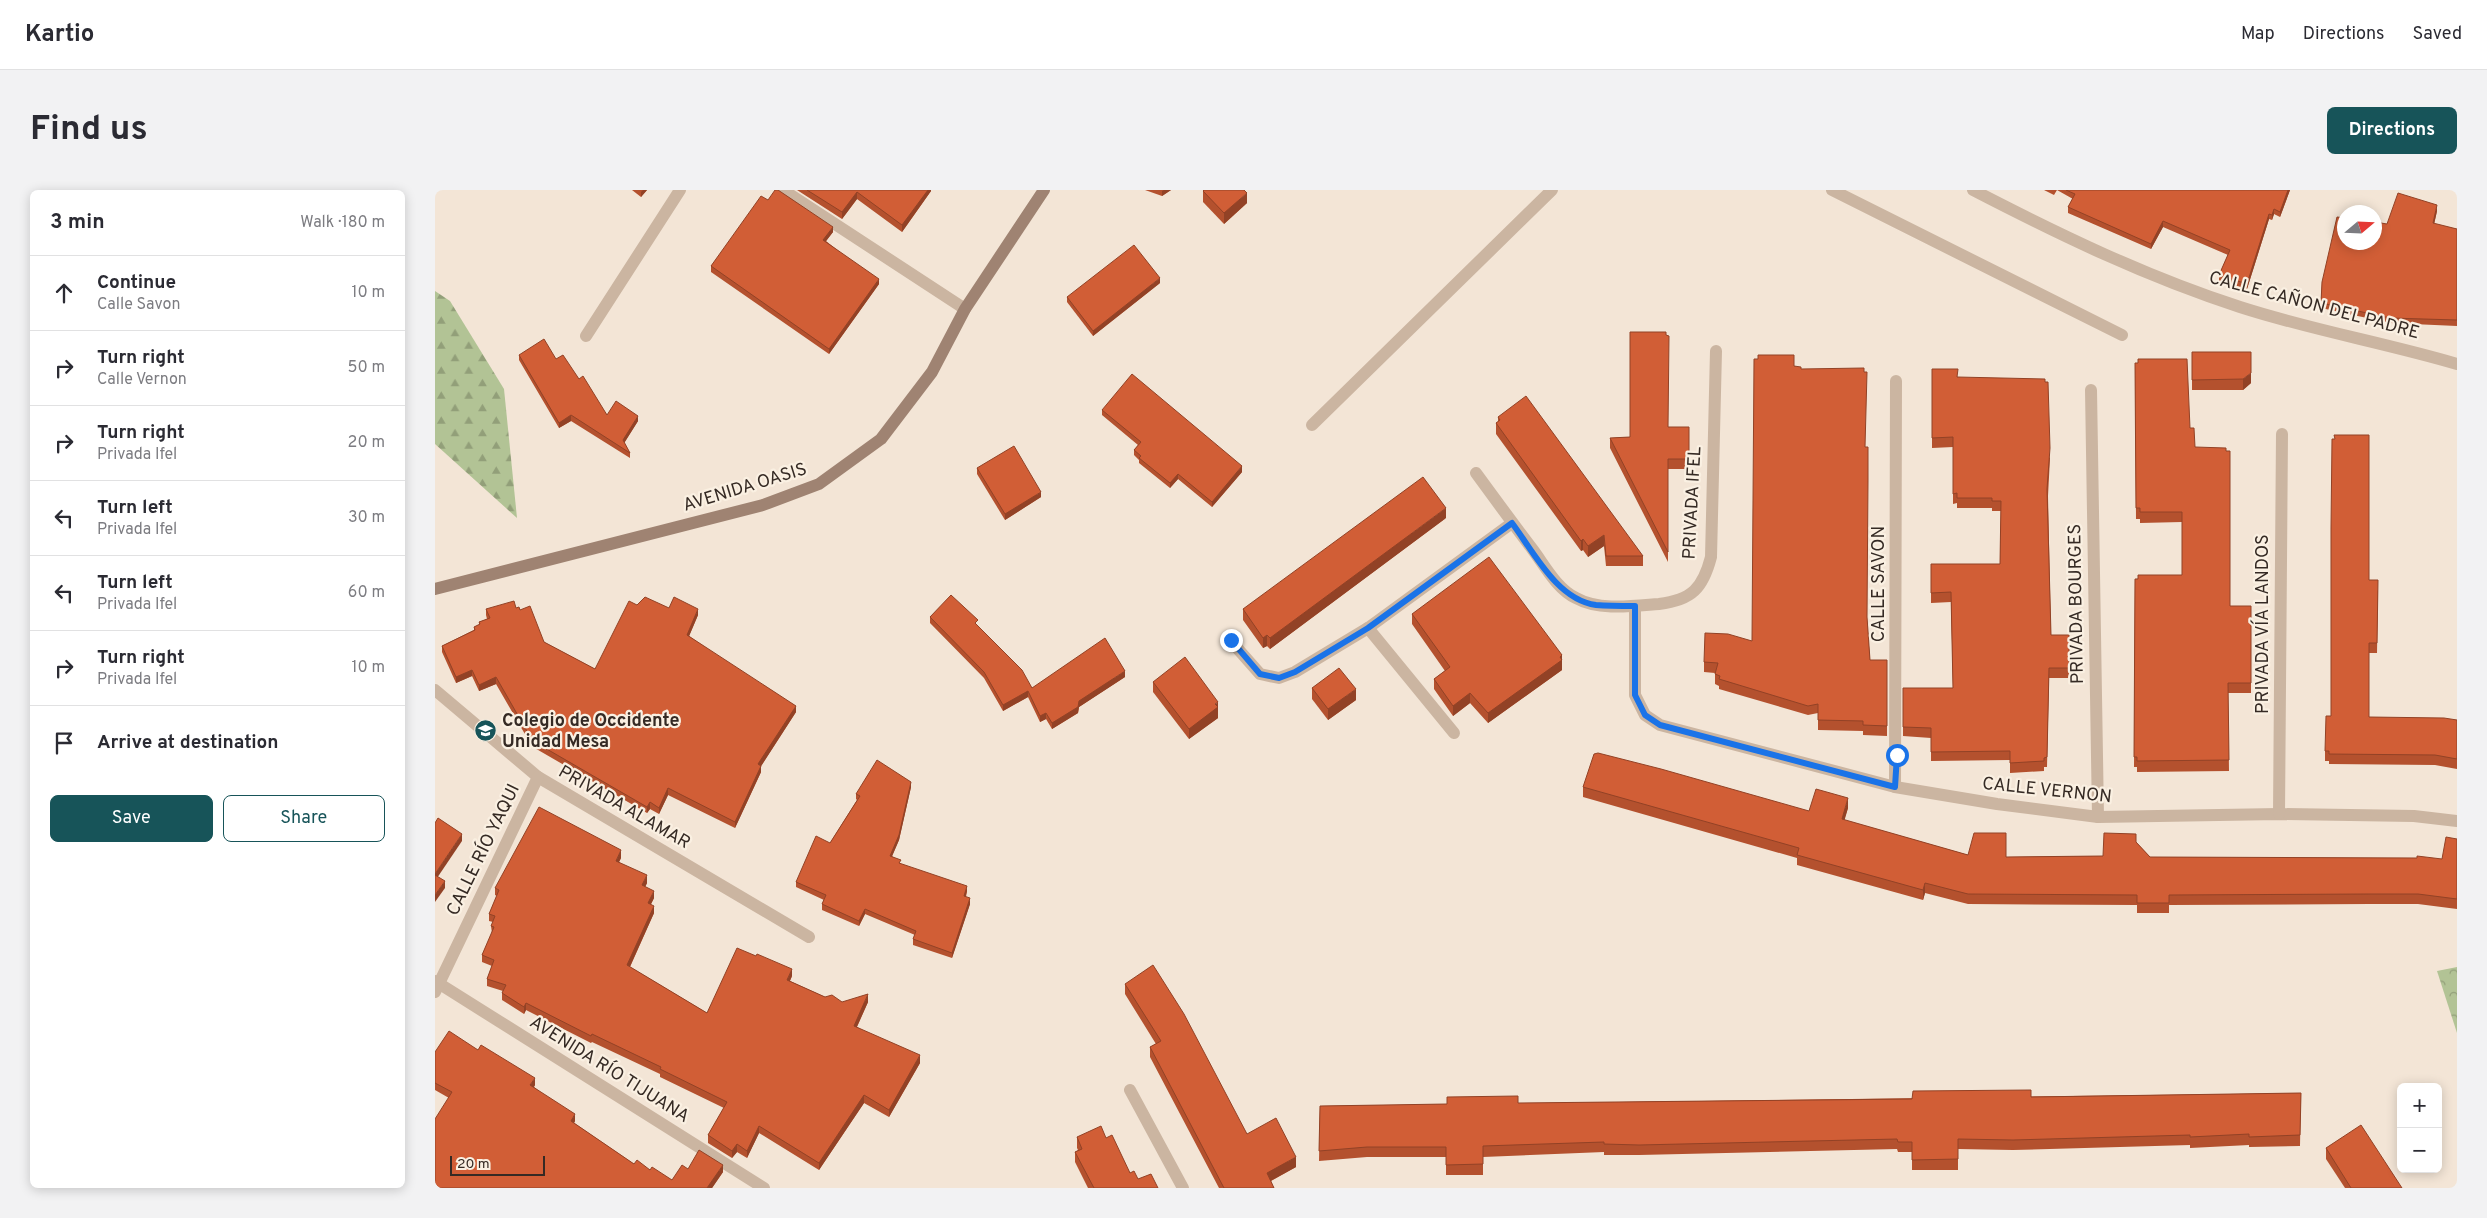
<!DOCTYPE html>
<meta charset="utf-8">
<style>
:root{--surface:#fff;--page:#f2f2f3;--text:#2b2b33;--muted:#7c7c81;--line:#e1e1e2;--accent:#175459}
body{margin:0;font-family:Overpass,sans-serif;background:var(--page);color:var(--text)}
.controls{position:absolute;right:15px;bottom:15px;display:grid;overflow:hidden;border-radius:8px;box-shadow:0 2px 12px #0003}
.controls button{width:45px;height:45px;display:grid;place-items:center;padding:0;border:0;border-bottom:1px solid var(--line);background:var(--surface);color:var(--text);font:25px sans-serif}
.compass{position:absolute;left:1902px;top:15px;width:45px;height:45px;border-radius:50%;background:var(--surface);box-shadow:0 2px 12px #0003;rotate:71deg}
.scale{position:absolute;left:15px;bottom:12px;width:95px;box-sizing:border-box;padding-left:5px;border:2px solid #352a24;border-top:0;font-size:14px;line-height:18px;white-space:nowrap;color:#352a24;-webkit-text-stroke:4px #faf0e2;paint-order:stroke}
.stop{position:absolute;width:15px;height:15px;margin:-11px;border:4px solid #1a73e8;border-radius:50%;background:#fff}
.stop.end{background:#1a73e8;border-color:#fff;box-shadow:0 1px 5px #0008}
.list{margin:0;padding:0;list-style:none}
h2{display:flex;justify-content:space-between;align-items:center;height:65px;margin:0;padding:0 20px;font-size:21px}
h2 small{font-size:16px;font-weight:400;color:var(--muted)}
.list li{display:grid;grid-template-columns:32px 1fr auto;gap:15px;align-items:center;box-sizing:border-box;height:75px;padding:0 20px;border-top:1px solid var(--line)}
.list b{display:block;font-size:19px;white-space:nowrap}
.list p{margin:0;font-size:16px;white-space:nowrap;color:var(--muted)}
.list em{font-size:16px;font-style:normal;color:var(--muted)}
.actions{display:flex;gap:10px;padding:15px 20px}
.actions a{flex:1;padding:11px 0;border:1px solid var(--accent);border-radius:8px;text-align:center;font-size:18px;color:var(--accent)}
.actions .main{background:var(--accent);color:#fff}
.icon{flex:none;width:28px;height:28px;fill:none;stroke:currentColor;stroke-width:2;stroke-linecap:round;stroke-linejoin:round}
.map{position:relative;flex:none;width:2022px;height:998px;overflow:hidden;border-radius:8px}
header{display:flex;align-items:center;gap:30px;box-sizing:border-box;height:70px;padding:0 25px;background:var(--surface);border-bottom:1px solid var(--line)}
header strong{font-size:24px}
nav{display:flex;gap:28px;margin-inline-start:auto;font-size:18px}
.intro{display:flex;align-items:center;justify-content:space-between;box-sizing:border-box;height:120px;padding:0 30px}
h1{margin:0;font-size:35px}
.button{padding:12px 22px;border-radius:8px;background:var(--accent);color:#fff;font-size:18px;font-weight:700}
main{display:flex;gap:30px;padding:0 30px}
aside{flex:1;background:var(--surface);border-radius:8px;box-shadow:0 2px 12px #0003}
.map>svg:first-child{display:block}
</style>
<header>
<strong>Kartio</strong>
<nav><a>Map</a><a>Directions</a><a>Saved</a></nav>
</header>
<div class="intro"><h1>Find us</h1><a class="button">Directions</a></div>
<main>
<aside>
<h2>3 min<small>Walk · 180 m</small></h2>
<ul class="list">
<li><svg class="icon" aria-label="ahead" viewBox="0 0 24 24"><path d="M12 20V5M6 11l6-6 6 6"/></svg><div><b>Continue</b><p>Calle Savon</p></div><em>10 m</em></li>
<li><svg class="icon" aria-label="right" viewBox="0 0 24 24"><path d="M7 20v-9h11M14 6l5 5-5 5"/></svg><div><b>Turn right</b><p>Calle Vernon</p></div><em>50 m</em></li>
<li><svg class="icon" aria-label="right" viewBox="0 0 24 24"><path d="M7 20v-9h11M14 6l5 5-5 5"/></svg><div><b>Turn right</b><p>Privada Ifel</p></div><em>20 m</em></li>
<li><svg class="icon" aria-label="left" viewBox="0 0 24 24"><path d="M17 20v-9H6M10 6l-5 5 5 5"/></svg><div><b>Turn left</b><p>Privada Ifel</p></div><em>30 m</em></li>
<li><svg class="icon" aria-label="left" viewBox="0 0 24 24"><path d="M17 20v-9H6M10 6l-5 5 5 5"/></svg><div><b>Turn left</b><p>Privada Ifel</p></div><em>60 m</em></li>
<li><svg class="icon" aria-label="right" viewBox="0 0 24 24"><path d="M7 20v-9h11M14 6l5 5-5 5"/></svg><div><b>Turn right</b><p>Privada Ifel</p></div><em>10 m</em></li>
<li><svg class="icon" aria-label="arrive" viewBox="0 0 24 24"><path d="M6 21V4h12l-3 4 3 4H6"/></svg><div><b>Arrive at destination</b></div></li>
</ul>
<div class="actions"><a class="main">Save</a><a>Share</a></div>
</aside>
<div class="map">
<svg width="2022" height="998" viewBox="0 0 2022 998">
<defs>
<pattern id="forest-firs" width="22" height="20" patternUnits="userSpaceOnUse" patternTransform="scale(1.25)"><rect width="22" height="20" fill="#b2c395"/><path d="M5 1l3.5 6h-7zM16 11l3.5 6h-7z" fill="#929f79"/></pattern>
<pattern id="park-crowns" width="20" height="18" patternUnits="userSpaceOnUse" patternTransform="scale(1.25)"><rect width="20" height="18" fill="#b2c395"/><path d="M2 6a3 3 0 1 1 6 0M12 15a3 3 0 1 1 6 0" fill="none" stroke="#929f79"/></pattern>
</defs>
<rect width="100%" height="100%" fill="#f3e5d6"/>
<!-- forest -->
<polygon fill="url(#forest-firs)" points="0,101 15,111 69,199 82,328 0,254"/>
<!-- park -->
<polygon fill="url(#park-crowns)" points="2022,777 2022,843 2002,781"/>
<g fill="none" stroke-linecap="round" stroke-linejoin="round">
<!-- service -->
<g stroke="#cbb5a1" stroke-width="12">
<polyline points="348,0 530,119"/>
<polyline points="1397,0 1687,145"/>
<polyline points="151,146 245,0"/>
<polyline points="877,235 1117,0"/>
</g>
<!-- minor -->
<g stroke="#cbb5a1" stroke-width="12">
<polyline points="1656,200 1663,627"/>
<path d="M 1041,283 C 1060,309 1079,335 1098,360 C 1110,376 1122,399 1141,408 C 1164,421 1198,416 1224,414 C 1257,410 1268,398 1276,367 L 1281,161"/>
<polyline points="1200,416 1200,505 1210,525 1225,535 1460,597 1562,614 1663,627 1844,624 1979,626 2022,631"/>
<polyline points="933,438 1019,543"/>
<polyline points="795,450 825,484 844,488 860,482 933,438 1077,333"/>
<polyline points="0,500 103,587 374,747"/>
<polyline points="1460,597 1461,191"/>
<polyline points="1844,624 1847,244"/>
<polyline points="0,791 329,998"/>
<polyline points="0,802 103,587"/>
<polyline points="695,900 748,998"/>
</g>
<!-- tertiary -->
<path stroke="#cbb5a1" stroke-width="12" d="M 1538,0 C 1625,45 1712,87 1805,117 C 1876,140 1951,153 2022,174"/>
<!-- secondary -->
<polyline stroke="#9f8372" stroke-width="12" points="0,399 328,315 384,294 446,249 497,182 530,119 609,0"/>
</g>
<!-- wall -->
<g fill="#b4512e">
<polygon points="197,0 212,0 206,7"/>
<polygon points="362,0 496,0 496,1 467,42 422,9 407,29"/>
<polygon points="710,0 736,0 727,6"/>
<polygon points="1609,0 1855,0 1845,27 1839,24 1837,30 1834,29 1812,99 1784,91 1784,85 1793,65 1728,37 1716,59 1633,23 1633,17 1638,9 1622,0 1619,5"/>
<polygon points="768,1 812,13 789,34 768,12"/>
<polygon points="333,10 398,42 391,51 444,94 394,164 276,82 276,76"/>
<polygon points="2002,21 1999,34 2022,39 2022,136 1955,133 1886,118 1887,92 1952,34"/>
<polygon points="725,93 658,146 632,112 632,107"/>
<polygon points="1757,162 1816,193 1808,200 1757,200"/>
<polygon points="84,165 121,169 144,189 172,225 203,231 189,253 195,263 195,268 136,231 124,238 84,170"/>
<polygon points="1700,173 1755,238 1795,416 1816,416 1816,503 1793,503 1794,581 1702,582 1702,577 1699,577 1700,389 1747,385 1747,332 1705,333 1705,329 1701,329"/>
<polygon points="1359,176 1366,179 1430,257 1432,428 1435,470 1452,470 1452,546 1428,545 1428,541 1383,540 1383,523 1373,525 1284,499 1284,496 1280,494 1280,483 1269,482 1269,472 1317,451"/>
<polygon points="1497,179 1523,187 1615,268 1613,306 1616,445 1634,445 1634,488 1614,488 1612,577 1609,577 1609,581 1575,583 1575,570 1496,571 1496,548 1468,546 1468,498 1518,498 1516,412 1496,413 1496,374 1565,374 1566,321 1557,321 1557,318 1522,318 1522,313 1518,314 1518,257 1497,258"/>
<polygon points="667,220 807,282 777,317 743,289 735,298 704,273 704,270 699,265 699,260 703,255 667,225"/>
<polygon points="1063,227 1208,366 1208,376 1171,376 1169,356 1153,367 1148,360 1146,361 1061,244 1061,233 1063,232"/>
<polygon points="1233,237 1254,237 1254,279 1233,279 1233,372 1175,258 1175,248 1195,247"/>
<polygon points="542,278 606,307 570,330 542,284"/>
<polygon points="1011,328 835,459 832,456 828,458 808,430 808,419"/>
<polygon points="1934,390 1943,401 1942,463 1934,463 1934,527 2022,530 2022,579 2000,575 1894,574 1894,571 1890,571 1890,561 1896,526"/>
<polygon points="202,415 234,418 263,425 254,446 361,522 326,576 326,582 300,638 233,605 224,624 215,619 212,623 91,553 91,546 61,494 44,501 37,486 21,493 7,462 7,456 39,440 39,437 44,435 44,432 52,429 51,425 51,419 81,418 85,420 109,452 160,479"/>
<polygon points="977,424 1127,465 1127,480 1053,533 1035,513 1018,526 999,499 999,489 1010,481 977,434"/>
<polygon points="495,427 543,436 597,498 690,487 644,517 643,523 617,539 611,529 605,532 593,507 568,521 549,488 495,433"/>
<polygon points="718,492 783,522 783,528 754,549 718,502"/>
<polygon points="877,498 921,510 893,530 877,509"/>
<polygon points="476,597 464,650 457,666 466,674 532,701 531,707 535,714 517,768 478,755 478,749 480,745 430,724 424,736 387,720 387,714 389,710 361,697 361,692 395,653 422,610 421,609 421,604"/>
<polygon points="1148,597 1374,621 1413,618 1409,630 1533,665 1571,667 1668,666 1701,652 1715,667 2007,669 2022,649 2022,719 1983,714 1934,714 1734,715 1734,723 1702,723 1702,715 1533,714 1490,703 1488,710 1362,675 1362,668 1148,607"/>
<polygon points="186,668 184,672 212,693 210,697 219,708 216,714 219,723 195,777 272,823 357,786 355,791 390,807 407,812 433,812 422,837 485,873 454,927 429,913 384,980 324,943 312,968 302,962 297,968 273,953 273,945 289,918 225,887 225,884 157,852 156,853 91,820 89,824 67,810 67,803 68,801 52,796 52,789 57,776 47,772 47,765 57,743 56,736 58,732 54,731 54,724 62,706 60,705 60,698"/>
<polygon points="690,794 812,944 861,977 836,991 839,998 784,998 715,867 715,857 721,854 690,804"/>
<polygon points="0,862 100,895 99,897 140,931 139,933 199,974 215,980 237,990 253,979 288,982 277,998 0,998 14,908 0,900"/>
<polygon points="1866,903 1865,956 1814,957 1814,955 1755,958 1755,955 1578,960 1523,959 1523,980 1477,980 1477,962 1463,962 1462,959 1204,965 1169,965 1169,962 1048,967 1048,985 1011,985 1011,967 932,967 884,971 885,916"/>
<polygon points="642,947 671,948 695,983 703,989 723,998 653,998 640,972 640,962 643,960 642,958"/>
<polygon points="1891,958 1967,998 1910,998 1891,969"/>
</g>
<!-- shaded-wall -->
<g fill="#924226">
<polygon points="208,0 212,0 206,7 206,2"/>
<polygon points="493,0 496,0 496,1 467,42 467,35"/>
<polygon points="729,0 736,0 727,6 727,1"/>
<polygon points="1853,0 1855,0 1845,27 1845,22"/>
<polygon points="422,2 422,9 407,29 407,22"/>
<polygon points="812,3 812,13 789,34 789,23"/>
<polygon points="2002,15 2002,21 1998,39 1998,33"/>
<polygon points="1839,19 1839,24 1837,30 1837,25"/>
<polygon points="1834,24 1834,29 1812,99 1812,94"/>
<polygon points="1728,31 1728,37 1716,59 1716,54"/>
<polygon points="398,37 398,42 388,55 388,50"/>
<polygon points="725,88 725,93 658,146 658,141"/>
<polygon points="444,89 444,94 394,164 394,159"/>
<polygon points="1816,183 1816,193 1808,200 1808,189"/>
<polygon points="136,225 136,231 124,238 124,233"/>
<polygon points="203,226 203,231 188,255 188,250"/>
<polygon points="807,276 807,282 777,317 777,312"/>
<polygon points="743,284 743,289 735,298 735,293"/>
<polygon points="606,302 606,307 570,330 570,324"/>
<polygon points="1011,318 1011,328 835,459 835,448"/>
<polygon points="1169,345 1169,356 1153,367 1153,356"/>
<polygon points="1148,349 1148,360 1146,361 1146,351"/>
<polygon points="263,419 263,425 252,451 252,445"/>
<polygon points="832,445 832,456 828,458 828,448"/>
<polygon points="1127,465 1127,480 1053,533 1053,523"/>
<polygon points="37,480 37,486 21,493 21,487"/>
<polygon points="690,481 690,487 644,517 643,523 617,539 617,533 644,511"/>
<polygon points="61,487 61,494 44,501 44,495"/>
<polygon points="921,499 921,510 893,530 893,519"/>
<polygon points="593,501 593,507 568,521 568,515"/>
<polygon points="1035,503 1035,513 1018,526 1018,516"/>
<polygon points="783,512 783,528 754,549 754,539"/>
<polygon points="361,516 361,522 323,581 323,574"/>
<polygon points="611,523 611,529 605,532 605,526"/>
<polygon points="326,576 326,582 300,638 300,632"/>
<polygon points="476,592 476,597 464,650 455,671 455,666"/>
<polygon points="233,598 233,605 224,624 224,618"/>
<polygon points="1413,608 1413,618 1407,639 1407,629"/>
<polygon points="215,612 215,619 212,623 212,617"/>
<polygon points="27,644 27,651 0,691 0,684"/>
<polygon points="186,660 186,668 181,678 181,671"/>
<polygon points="212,685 212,693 207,703 207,695"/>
<polygon points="10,691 10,698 0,712 0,705"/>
<polygon points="1490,693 1490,703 1488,710 1488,700"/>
<polygon points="532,696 532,701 529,712 529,706"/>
<polygon points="219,701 219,708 213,720 213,713"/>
<polygon points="535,708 535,714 517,768 517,763"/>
<polygon points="219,716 219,723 192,783 192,775"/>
<polygon points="430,719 430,724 424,736 424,731"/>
<polygon points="357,779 357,786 352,797 352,790"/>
<polygon points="433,804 433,812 419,843 419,836"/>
<polygon points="91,813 91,820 89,824 89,817"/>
<polygon points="485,865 485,873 454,927 454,920"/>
<polygon points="100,888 100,895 95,902 95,895"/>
<polygon points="429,905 429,913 384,980 384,973"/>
<polygon points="140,924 140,931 136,938 136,931"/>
<polygon points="324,936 324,943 312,968 312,961"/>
<polygon points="302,954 302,962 297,968 297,961"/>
<polygon points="861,967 861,977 832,993 832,983"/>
<polygon points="288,975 288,982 277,998 272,998"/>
</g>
<!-- building -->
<g fill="#d15e36" stroke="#924226">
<polygon points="340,0 343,0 398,37 388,50 444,89 394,159 276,76 326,6 333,10"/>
<polygon points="372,0 493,0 467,35 422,2 407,22"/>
<polygon points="769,0 809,0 812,3 789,23 768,1"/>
<polygon points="1631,0 1853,0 1845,22 1839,19 1837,25 1834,24 1812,94 1784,85 1795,60 1728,31 1716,54 1633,17 1640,4"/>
<polygon points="1963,3 2002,15 1998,33 2022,39 2022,130 1955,128 1886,113 1887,92 1902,27 1910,28 1910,52 1940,52 1940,32 1952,34"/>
<polygon points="699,55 725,88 658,141 632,107"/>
<polygon points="1195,142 1231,142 1231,145 1234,146 1233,237 1254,237 1254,269 1233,269 1233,362 1175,248 1195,247"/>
<polygon points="109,149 121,169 128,165 144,189 148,186 172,225 181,211 203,226 188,250 195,263 136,225 124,233 84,165"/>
<polygon points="1757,162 1816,162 1816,183 1808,189 1757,190"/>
<polygon points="1323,165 1359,165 1359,176 1366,177 1366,179 1429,178 1429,182 1432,182 1430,257 1433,257 1433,290 1432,427 1435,470 1452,470 1452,536 1428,535 1428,531 1383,530 1383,514 1373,516 1284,489 1285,486 1280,484 1283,473 1269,472 1270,443 1293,444 1317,451 1319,169 1323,169"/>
<polygon points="1703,169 1752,169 1755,238 1759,238 1760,257 1791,258 1791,261 1795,261 1795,416 1816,416 1816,493 1793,493 1794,570 1702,571 1702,567 1699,567 1700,389 1703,389 1703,385 1747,385 1747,322 1705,322 1705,318 1701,318 1700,173 1703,173"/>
<polygon points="1497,179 1523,179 1522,187 1610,189 1610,192 1613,192 1615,258 1612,299 1616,445 1634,445 1634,478 1614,478 1612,567 1609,568 1609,571 1575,573 1575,561 1496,562 1496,538 1468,537 1468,498 1518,498 1516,402 1496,403 1496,374 1565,374 1566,311 1557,311 1557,308 1522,308 1522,303 1518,304 1518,247 1497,248"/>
<polygon points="697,184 807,276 777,312 743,284 735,293 704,268 706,266 699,260 706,252 667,220"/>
<polygon points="1091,206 1208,366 1171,366 1169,345 1153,356 1148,349 1146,351 1061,233 1065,230 1063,227"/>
<polygon points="1899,245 1934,245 1934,390 1943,390 1942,453 1934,453 1934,527 2009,528 2022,530 2022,569 2000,565 1894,564 1894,561 1890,561 1891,526 1896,526 1896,339 1897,249 1900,249"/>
<polygon points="579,256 606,302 570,324 542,278"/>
<polygon points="988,287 1011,318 835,448 832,445 828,448 808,419"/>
<polygon points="1054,367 1127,465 1125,467 1127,470 1053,523 1035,503 1018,516 999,489 1015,477 977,424"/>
<polygon points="516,405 543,430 540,433 587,480 597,498 670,448 690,481 644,511 643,517 617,533 611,523 605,526 593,501 568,515 549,482 495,427"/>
<polygon points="210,407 234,418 239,407 263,419 252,445 361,516 323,574 326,576 300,632 233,598 224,618 215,612 212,617 91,547 93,543 61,487 44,495 37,480 21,487 7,456 40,440 39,437 45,434 44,432 55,428 51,419 79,411 81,418 84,417 85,420 95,416 109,452 160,479 194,411 202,415"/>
<polygon points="750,467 783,512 780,514 783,517 754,539 718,492"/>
<polygon points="904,478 921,499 893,519 877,498"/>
<polygon points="1163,563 1226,579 1374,621 1381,599 1413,608 1407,629 1533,665 1539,643 1571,643 1571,667 1668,666 1669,643 1701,644 1701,652 1715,667 1982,668 1982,666 2007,669 2011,647 2022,649 2022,709 1983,704 1934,704 1734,705 1734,713 1702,713 1702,705 1533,704 1490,693 1488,700 1362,665 1364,658 1148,597 1159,564"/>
<polygon points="442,570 476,592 464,645 455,666 466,670 464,673 532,696 529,706 535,708 517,763 478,749 481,741 430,719 424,731 387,714 391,705 361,692 381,646 395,653 425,606 421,604"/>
<polygon points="104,617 186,660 181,671 212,685 207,695 219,701 213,713 219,716 192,775 272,823 302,758 321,766 322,764 357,779 352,790 390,807 397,805 407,812 433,804 419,836 485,865 454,920 429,905 384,973 324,936 312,961 302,954 297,961 273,945 292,912 225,879 226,877 157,844 156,846 91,813 89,817 67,803 71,795 52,789 59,770 47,765 59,737 56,736 60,726 54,724 64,700 60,698"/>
<polygon points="3,628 27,644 0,684 0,633"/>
<polygon points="0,685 10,691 0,705"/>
<polygon points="718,775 749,824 812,944 841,928 861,967 832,983 839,998 789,998 715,857 726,851 690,794"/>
<polygon points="14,841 43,860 46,855 100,888 95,895 140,924 136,931 199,974 202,970 215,980 217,977 237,990 247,975 253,979 264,960 288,975 272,998 0,998 0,929 17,902 0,893 0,862"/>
<polygon points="1596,900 1596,907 1866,903 1865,945 1814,947 1814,944 1755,947 1755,945 1578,950 1523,949 1523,969 1477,970 1477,952 1463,952 1462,949 1204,955 1169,954 1169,952 1048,956 1048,974 1011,975 1011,957 932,957 884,961 885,916 1012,914 1012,907 1083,906 1083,913 1477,909 1478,901"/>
<polygon points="1926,935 1967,998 1916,998 1891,958"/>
<polygon points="666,936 671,948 677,945 695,983 699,981 703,989 716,984 723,998 659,998 640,962 647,959 642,947"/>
</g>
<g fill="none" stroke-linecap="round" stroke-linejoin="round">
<!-- route -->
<path stroke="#1a73e8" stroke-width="6" d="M 796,450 L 825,484 L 844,488 L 860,482 L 933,438 L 1077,333 C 1098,361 1122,410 1161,415 C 1174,416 1187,416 1200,416 L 1200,505 L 1210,525 L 1225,535 L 1460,597 L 1462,565"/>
</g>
<!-- icons -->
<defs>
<symbol id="school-disc" viewBox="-11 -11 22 22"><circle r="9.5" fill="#175459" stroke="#faf0e2"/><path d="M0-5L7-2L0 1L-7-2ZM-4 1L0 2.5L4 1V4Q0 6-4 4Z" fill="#fff"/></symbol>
</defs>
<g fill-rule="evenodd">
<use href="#school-disc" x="38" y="528" width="25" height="25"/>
</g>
<g text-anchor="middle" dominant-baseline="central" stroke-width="4.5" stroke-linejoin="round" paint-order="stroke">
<!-- street labels -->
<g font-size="18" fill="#352a24" stroke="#faf0e2">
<text transform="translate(1879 116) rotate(15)">CALLE CAÑON DEL PADRE</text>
<text transform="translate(310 298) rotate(-17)">AVENIDA OASIS</text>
<text transform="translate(1258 313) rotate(-87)">PRIVADA IFEL</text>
<text transform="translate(1444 394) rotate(-90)">CALLE SAVON</text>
<text transform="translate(1642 414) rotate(-91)">PRIVADA BOURGES</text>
<text transform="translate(1828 434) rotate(-90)">PRIVADA VÍA LANDOS</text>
<text transform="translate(1612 601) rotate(6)">CALLE VERNON</text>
<text transform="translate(189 618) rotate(30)">PRIVADA ALAMAR</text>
<text transform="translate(49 660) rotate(-64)">CALLE RÍO YAQUI</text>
<text transform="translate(174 880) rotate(32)">AVENIDA RÍO TIJUANA</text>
</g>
<!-- poi labels -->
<g font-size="18" font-weight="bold" fill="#352a24" stroke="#faf0e2" text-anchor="start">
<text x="67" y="531">Colegio de Occidente<tspan x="67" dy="21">Unidad Mesa</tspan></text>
</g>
</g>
</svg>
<div class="controls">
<button>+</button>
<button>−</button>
</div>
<svg class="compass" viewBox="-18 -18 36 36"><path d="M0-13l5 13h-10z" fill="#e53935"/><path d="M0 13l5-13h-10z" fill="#7c7c81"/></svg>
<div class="scale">20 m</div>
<div class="stop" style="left:1462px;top:565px"></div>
<div class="stop end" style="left:796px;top:450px"></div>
</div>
</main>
